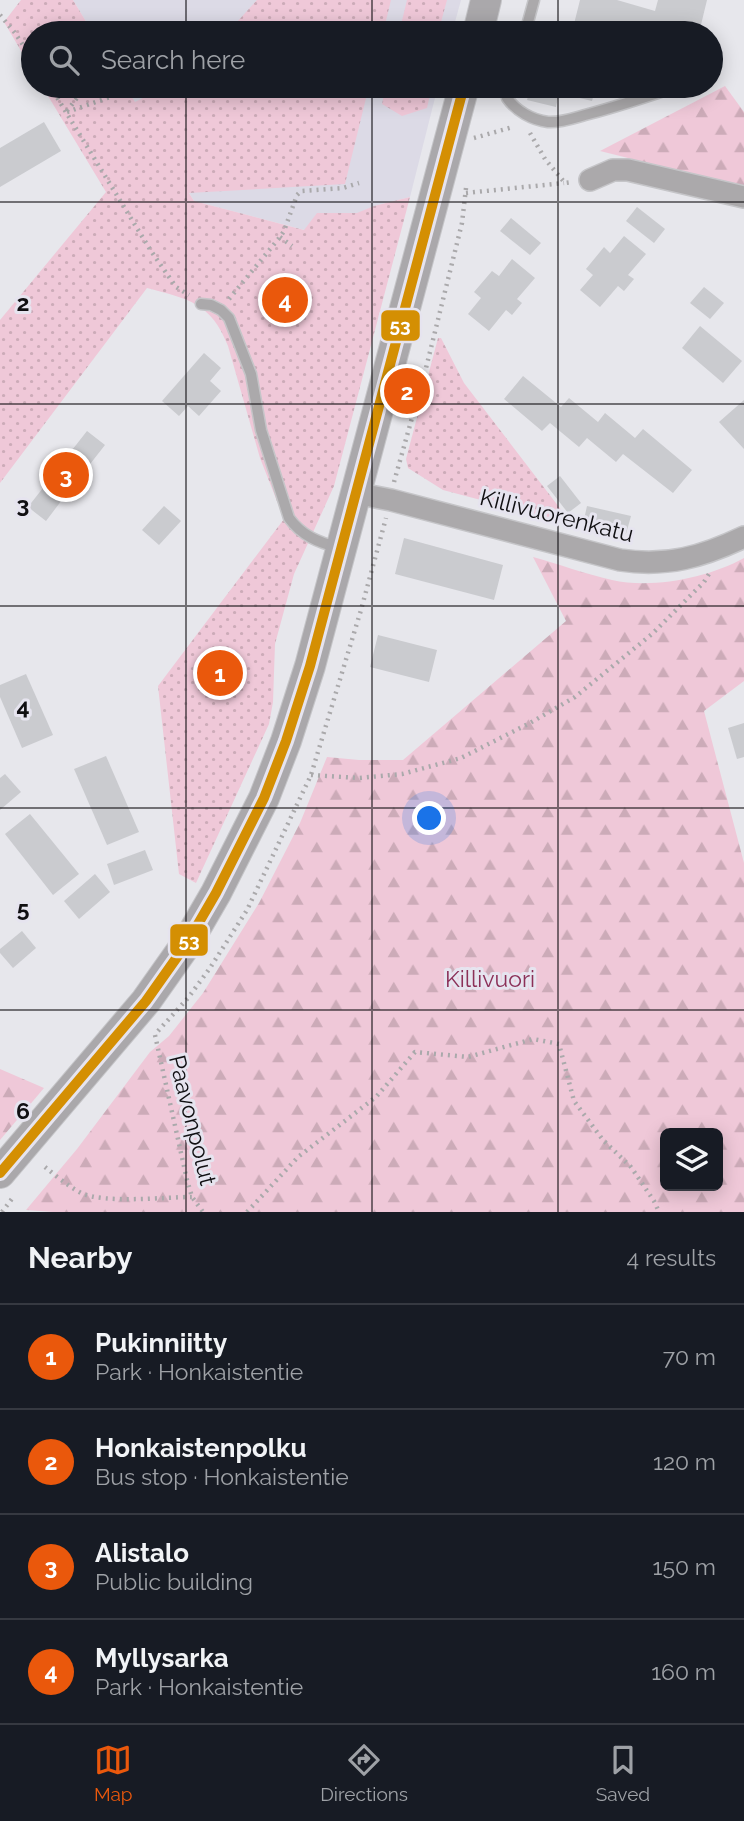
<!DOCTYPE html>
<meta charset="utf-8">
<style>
:root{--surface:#171b24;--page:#242831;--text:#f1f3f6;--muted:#9ea1a6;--line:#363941;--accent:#ea580c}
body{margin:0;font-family:Raleway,sans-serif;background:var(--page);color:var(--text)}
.controls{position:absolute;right:21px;bottom:21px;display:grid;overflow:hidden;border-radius:10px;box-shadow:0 4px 18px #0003}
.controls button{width:63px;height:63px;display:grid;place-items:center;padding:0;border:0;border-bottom:2px solid var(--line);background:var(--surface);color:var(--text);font:35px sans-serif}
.you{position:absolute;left:430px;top:819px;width:24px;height:24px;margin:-18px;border:5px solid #fff;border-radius:50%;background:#1a73e8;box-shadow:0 0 0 10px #1a73e833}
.badge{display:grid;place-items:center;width:46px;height:46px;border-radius:50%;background:var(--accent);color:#fff;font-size:23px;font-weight:700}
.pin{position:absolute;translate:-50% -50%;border:4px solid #fff;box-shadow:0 2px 7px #0006}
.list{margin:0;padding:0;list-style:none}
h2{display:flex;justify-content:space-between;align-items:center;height:91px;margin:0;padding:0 28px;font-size:30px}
h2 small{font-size:23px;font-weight:400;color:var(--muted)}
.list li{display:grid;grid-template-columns:46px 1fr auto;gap:21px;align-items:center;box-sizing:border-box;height:105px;padding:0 28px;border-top:2px solid var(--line)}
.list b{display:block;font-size:26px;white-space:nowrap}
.list p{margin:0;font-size:23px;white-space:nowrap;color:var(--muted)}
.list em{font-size:23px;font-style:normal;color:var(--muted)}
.icon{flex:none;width:38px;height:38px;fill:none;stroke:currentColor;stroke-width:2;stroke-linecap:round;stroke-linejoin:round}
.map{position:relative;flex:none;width:744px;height:1212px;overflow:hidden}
.search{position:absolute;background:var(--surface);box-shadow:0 4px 18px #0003;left:21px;right:21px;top:21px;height:77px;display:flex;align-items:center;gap:18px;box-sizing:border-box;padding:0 24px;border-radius:38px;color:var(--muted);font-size:26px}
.sheet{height:511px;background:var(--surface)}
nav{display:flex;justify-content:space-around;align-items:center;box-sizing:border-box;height:98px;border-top:2px solid var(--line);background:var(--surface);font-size:19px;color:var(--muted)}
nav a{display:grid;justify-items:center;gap:4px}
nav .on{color:var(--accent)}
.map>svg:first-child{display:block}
</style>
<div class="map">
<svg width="744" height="1212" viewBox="0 0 744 1212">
<defs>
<pattern id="grass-dots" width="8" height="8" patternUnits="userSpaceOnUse" patternTransform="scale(1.75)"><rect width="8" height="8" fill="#efc8d8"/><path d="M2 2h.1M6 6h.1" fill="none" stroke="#ccabb8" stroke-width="1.8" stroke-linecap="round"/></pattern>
<pattern id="forest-firs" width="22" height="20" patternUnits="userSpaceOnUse" patternTransform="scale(1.75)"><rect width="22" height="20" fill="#efc8d8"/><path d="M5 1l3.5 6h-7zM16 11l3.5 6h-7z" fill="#ccabb8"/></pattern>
</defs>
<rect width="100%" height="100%" fill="#e7e7ec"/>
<!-- built -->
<g fill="#dcdae6">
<polygon points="73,0 461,0 452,33 93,33"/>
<polygon points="125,86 438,86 410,197 374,206 316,233 194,201"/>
</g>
<!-- grass -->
<g fill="url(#grass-dots)">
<polygon points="21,0 73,0 93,33 33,33 33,71 4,22"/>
<polygon points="257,0 391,0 383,33 227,33"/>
<polygon points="407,0 447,0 438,33 399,33"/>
<path d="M 42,86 L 125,86 L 135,102 L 166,86 L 369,86 L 345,184 L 189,193 L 194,201 L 304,230 L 317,213 L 357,213 L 374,206 L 410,197 L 334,486 L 294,574 L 275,644 L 273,702 L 269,724 L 196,883 L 179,874 L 158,686 L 284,519 L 260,458 L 228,346 C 211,303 189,299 147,288 L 0,483 L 0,320 L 106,192 Z"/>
<polygon points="386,86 432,86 427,108 402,116 382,104"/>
<polygon points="438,338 441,338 464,383 572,524 443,490 408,468 406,459"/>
</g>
<!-- forest -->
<g fill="url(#forest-firs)" fill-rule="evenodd">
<polygon points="725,86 744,112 744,187 600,151"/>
<path d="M 533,557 C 559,564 585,574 612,580 C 652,589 708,578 744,558 L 744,681 L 704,711 L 744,863 L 744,1212 L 53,1212 L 26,1210 L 77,1149 L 150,1052 L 169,1036 L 203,993 L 259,903 L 300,823 L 327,757 L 359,760 L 403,760 L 566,621 ZM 718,1133 L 718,1186 L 665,1186 L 665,1133 Z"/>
<polygon points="0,1069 44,1088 0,1140"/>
</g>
<!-- building -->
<g fill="#cacbcf">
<polygon points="580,0 617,0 655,11 658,0 707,0 699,33 545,33 547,25 572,32"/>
<polygon points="531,86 596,86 592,101 559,93 556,107 527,100"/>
<polygon points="44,122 61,151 0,187 0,148"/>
<polygon points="637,207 665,229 654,243 626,221"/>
<polygon points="511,218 541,243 530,255 500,231"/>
<polygon points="624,236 646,254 628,275 634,279 624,291 618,286 600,307 580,290 593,275 586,269 604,247 610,253"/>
<polygon points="512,259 535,278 517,299 522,303 512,315 506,310 489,331 468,314 481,298 474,292 492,271 499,276"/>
<polygon points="704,287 724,303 710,319 690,303"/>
<polygon points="700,326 742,361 723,383 682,348"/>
<polygon points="204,353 221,368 210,381 221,391 199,416 188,406 179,416 162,401"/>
<polygon points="523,376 561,407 569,398 598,422 605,413 635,438 643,429 692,470 673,493 623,454 616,462 587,438 579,447 550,423 542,431 504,399"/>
<polygon points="744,400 744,449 719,422"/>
<polygon points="87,431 105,445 83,473 90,477 75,497 68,492 46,521 28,507 50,479 41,473 57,453 65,459"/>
<polygon points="560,476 581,503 568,513 547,486"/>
<polygon points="164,506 181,521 159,545 142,530"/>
<polygon points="587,506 631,516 626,534 583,524"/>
<polygon points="404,538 503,565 494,600 395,574"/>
<polygon points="378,635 437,650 429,682 370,667"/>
<polygon points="26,674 53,735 22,748 0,697 0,685"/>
<polygon points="744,723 744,757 737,759 728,728"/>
<polygon points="106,756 139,832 107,845 74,769"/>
<polygon points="5,774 21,792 0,810 0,778"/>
<polygon points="30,814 79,874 53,895 5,834"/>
<polygon points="145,850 153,870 114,885 107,864"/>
<polygon points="95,874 110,892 79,919 64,901"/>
<polygon points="22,931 36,948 13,968 0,953 0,949"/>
</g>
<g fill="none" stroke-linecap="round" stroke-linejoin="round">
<defs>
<g id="lane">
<polyline points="525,33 534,0"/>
<path d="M 511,86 L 507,98 C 516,111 532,120 548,122 C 560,123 574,118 585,115 C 617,107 648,96 679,86"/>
<path d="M 201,304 L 211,305 L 221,310 L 229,318 L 251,374 L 261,430 L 289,518 C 302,536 318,542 339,548"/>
</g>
<g id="street">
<polyline points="590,180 613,170 628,170 744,197"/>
<path d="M 355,493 L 391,500 L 620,560 C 667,567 702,557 744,537"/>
</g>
<g id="secondary">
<polyline points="478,33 486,0"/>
<polyline points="0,1173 146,1001 187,943 216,893 264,798 286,741 310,666 464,86"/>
</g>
</defs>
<!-- lane casing -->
<use href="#lane" stroke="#c5c5c8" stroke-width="13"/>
<!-- street casing -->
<use href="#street" stroke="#c5c5c8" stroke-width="24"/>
<!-- secondary casing -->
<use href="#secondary" stroke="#c5c5c8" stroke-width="32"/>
<!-- path -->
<g stroke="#aaa9ab" stroke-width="4.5" stroke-dasharray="2 5" stroke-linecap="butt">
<polyline points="0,15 15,33 33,60"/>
<polyline points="94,33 95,30"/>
<polyline points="50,86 151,251 176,287 189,295"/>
<polyline points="67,111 86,86"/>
<polyline points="67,112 142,86"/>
<polyline points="530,133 545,159 565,183 572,182"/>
<polyline points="474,138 513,127"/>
<polyline points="466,193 564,183"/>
<polyline points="280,237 292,246"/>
<polyline points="229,299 280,237 284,231 297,195 301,191 343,188 359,183"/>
<polyline points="394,482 426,368 462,223 466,188"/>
<polyline points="311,775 359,778 402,774 461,758 530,723 575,697 652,634 704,582 709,574"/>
<polyline points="158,1031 188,998 210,968 247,910 311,775 361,610 386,518"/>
<polyline points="155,1035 187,1180 192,1197 203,1212"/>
<path d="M 45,1167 C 56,1176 68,1186 81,1193 C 105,1204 164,1197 192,1197"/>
<polyline points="2,1212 14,1196"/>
<polyline points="247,1212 298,1157 376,1097 415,1052 468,1057 533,1039 559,1044 574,1101 603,1140 631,1167 654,1201 659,1212"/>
</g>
<!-- lane -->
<use href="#lane" stroke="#aba9ab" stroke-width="10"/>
<!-- street -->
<use href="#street" stroke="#aba9ab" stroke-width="21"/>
<!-- secondary -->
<use href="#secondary" stroke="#aaa8ab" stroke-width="30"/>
<defs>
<polyline id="bus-1" points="0,1173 146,1001 187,943 216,893 264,798 286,741 310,666 464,86"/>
</defs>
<!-- bus-1 casing -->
<use href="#bus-1" stroke="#e6e4ef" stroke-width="16"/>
<!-- bus-1 -->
<use href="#bus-1" stroke="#d48f03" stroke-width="10"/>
</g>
<!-- grid -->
<path fill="none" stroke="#100f12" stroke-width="2" stroke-opacity="0.55" d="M 186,0 L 186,33M 372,0 L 372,33M 558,0 L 558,33M 186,86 L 186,1212M 372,86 L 372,1212M 558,86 L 558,1212M 0,202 L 744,202M 0,404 L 744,404M 0,606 L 744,606M 0,808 L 744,808M 0,1010 L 744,1010"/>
<g text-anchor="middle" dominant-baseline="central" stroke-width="6" stroke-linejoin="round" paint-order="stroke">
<!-- street labels -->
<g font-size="23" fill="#100f12" stroke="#e6e4ef">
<text transform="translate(557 515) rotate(14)">Killivuorenkatu</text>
<text transform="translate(193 1120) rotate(76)">Paavonpolut</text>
</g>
<!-- park labels -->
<g font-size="23" fill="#8c3058" stroke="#e6e4ef">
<text x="490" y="978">Killivuori</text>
</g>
</g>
<g font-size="23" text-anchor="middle" font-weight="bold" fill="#100f12" stroke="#e6e4ef" stroke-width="6" stroke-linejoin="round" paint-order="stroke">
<text x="23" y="311">2</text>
<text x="23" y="513">3</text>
<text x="23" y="715">4</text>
<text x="23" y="917">5</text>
<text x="23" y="1119">6</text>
</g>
<g stroke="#e6e4ef" stroke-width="2.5">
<rect x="380" y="309" width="41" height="33" rx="7" fill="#d48f03"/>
<rect x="169" y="923" width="40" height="34" rx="7" fill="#d48f03"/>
</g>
<g font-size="19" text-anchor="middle" font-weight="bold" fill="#fff">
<text x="400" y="332">53</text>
<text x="189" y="947">53</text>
</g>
</svg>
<div class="controls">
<button><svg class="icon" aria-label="layers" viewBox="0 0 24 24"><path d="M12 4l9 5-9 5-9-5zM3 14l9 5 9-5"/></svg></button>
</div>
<div class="you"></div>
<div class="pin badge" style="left:220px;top:673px">1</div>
<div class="pin badge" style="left:407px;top:391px">2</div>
<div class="pin badge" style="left:66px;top:475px">3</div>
<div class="pin badge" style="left:285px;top:300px">4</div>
<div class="search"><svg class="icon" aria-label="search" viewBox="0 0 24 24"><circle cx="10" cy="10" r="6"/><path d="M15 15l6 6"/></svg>Search here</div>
</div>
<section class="sheet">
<h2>Nearby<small>4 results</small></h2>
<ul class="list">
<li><span class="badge">1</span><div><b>Pukinniitty</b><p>Park · Honkaistentie</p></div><em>70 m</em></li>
<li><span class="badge">2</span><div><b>Honkaistenpolku</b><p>Bus stop · Honkaistentie</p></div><em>120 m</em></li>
<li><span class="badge">3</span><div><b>Alistalo</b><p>Public building</p></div><em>150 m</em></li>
<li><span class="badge">4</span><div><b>Myllysarka</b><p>Park · Honkaistentie</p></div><em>160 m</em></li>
</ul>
</section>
<nav>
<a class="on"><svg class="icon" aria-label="map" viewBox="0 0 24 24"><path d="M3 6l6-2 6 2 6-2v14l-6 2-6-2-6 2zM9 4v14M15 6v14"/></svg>Map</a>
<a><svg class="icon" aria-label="directions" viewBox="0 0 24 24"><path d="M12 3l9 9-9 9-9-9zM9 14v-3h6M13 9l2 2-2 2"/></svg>Directions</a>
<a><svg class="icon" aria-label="saved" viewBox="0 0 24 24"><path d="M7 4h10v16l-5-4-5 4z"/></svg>Saved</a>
</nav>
